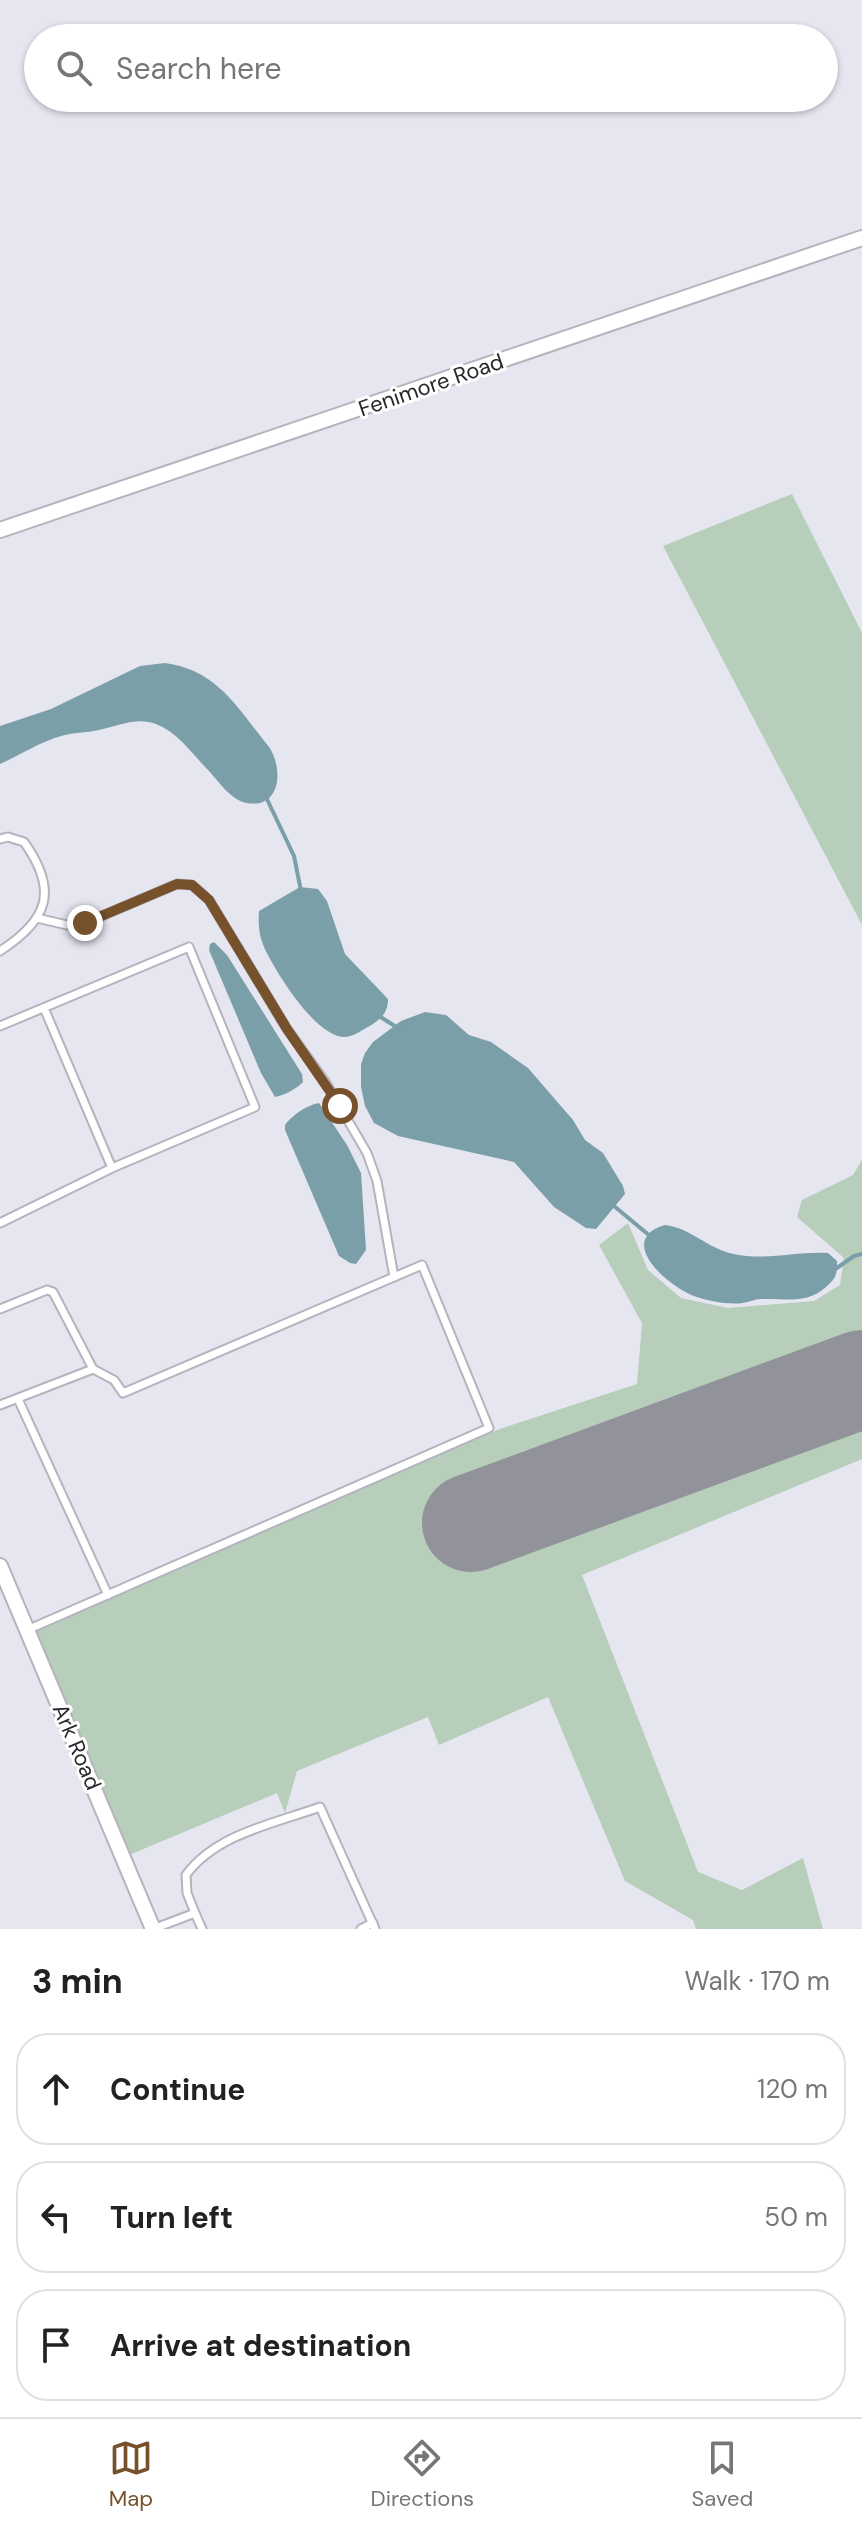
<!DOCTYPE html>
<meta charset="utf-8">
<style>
:root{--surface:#fff;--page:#f6f6f6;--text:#222;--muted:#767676;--line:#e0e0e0;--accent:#76512c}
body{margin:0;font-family:"DM Sans",sans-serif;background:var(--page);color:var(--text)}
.stop{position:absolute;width:24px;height:24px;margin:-18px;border:6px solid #76512c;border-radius:50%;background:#fff}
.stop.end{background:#76512c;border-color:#fff;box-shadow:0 2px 8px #0008}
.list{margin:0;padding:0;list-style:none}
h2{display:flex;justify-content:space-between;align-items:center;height:104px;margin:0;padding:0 32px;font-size:34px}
h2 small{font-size:26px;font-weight:400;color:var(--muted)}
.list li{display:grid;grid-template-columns:52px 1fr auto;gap:24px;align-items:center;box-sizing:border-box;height:112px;margin:0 16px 16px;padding:0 16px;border:2px solid var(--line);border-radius:32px}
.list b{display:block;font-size:30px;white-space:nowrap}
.list em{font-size:26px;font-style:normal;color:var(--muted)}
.icon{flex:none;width:44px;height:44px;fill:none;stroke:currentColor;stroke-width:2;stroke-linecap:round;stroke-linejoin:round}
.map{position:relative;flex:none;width:862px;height:1929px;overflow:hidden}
.search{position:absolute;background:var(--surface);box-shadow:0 2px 6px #0004;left:24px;right:24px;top:24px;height:88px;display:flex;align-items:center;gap:20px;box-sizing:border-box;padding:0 28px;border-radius:44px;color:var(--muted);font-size:30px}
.sheet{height:488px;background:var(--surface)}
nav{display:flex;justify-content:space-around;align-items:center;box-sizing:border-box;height:112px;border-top:2px solid var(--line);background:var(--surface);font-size:22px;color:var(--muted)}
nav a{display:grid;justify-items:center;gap:4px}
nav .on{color:var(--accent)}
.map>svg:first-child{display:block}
</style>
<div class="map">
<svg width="862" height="1929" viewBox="0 0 862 1929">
<rect width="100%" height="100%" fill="#e5e6f0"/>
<!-- green -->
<g fill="#b7cebb">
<polygon points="792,494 862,633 862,925 663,546"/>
<polygon points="862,1160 862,1459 582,1575 698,1872 742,1890 803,1858 823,1929 696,1929 693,1920 625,1881 548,1697 439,1745 428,1717 297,1771 285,1813 277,1793 122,1858 26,1628 500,1429 637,1384 642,1323 599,1245 628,1223 648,1270 681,1298 728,1308 814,1301 840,1285 844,1258 797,1217 802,1200 853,1175"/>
</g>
<!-- water -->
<g fill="#7b9fa9">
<path d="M 165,663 C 218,670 238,709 269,747 C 283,767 282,809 247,803 C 230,800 218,780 206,768 C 192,753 177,732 156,724 C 137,717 121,725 103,729 C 89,733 74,732 61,736 C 40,742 20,755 0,764 L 0,726 L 51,709 L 140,666 Z"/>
<path d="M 300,887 L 318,889 L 327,901 L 345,954 L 388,999 C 388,1011 383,1017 373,1024 C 365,1028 354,1037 345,1037 C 316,1038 275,971 264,947 C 259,936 258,924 259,911 Z"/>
<path d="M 214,942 L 227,955 L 302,1074 L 303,1082 C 298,1088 283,1096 275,1097 L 261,1073 L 209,950 L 210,944 Z"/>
<polygon points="425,1012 446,1015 469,1035 491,1042 528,1068 573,1120 585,1140 603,1153 623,1186 625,1194 596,1229 586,1228 554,1207 514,1162 398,1136 374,1123 365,1106 361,1087 361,1064 365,1053 373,1042 401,1021"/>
<path d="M 319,1103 L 347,1145 L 361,1173 L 366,1250 L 356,1264 L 350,1263 L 339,1256 L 285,1130 L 285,1125 C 292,1115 307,1105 319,1103 Z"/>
<path d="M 665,1225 C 691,1228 708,1249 734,1254 C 765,1261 797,1251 828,1253 L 837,1261 C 837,1276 836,1278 826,1287 C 806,1305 785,1298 761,1299 C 755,1299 749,1302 743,1303 C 728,1305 708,1301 694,1296 C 669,1287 614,1240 665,1225 Z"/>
</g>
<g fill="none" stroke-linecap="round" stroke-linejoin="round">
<!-- stream -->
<g stroke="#7b9fa9" stroke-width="4">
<polyline points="265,795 294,856 301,891"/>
<polyline points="379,1016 398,1028"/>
<polyline points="614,1206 650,1236"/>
<polyline points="834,1270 854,1256 862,1254"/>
</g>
<!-- runway -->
<polyline stroke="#92929a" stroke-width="98" points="471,1523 862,1379"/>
<defs>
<g id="lane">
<path d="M 0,839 L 8,837 L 24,842 C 59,891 48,920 0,951"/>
<polyline points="37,918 67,925 85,923 177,884 192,885 209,900 287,1029 326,1083 367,1153 377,1181 394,1277"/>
<polyline points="44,1008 112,1168"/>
<polyline points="0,1026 189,947 255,1107 112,1168 0,1223"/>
<polyline points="0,1309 47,1290 53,1292 93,1369"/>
<polyline points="18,1399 108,1595"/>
<polyline points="0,1405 93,1369 114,1380 123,1393 422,1265 489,1428 27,1630"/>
<polyline points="195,1913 202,1929"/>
<path d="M 153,1929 L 195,1913 L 187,1893 L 186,1875 C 216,1834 273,1824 320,1807 L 375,1929"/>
<polyline points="361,1929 373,1923"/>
</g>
<g id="street">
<polyline points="0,530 862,238"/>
<polyline points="0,1566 153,1929"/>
</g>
</defs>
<!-- lane casing -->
<use href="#lane" stroke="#b4b4be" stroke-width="11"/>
<!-- street casing -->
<use href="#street" stroke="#b4b4be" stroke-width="18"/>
<!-- lane -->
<use href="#lane" stroke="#fff" stroke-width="7"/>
<!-- street -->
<use href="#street" stroke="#fff" stroke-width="14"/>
</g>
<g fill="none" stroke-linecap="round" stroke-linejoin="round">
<!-- route -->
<polyline stroke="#76512c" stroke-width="10" points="85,923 177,884 192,885 209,900 287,1029 340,1106"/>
</g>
<g text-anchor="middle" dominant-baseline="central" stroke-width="6" stroke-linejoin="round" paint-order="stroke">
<!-- street labels -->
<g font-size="22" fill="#27282b" stroke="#fff">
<text transform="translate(431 385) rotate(-19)">Fenimore Road</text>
<text transform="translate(77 1747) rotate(67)">Ark Road</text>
</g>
</g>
</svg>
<div class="stop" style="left:340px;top:1106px"></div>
<div class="stop end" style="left:85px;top:923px"></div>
<div class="search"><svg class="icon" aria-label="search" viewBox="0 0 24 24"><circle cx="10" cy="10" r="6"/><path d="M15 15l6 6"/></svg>Search here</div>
</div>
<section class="sheet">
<h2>3 min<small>Walk · 170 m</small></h2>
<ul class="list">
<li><svg class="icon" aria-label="ahead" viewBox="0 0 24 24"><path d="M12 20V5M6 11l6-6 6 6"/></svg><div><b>Continue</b></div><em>120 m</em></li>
<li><svg class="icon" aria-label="left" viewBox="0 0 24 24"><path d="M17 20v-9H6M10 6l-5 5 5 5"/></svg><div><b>Turn left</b></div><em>50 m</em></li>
<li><svg class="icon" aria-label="arrive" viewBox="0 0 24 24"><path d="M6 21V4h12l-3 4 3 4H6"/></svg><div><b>Arrive at destination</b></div></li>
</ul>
</section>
<nav>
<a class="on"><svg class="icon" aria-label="map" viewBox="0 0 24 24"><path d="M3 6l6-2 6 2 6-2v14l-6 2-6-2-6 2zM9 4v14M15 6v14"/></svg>Map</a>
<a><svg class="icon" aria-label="directions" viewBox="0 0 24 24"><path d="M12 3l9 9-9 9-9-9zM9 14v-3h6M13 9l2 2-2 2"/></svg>Directions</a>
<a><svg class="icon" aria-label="saved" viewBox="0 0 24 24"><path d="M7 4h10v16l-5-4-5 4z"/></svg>Saved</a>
</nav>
